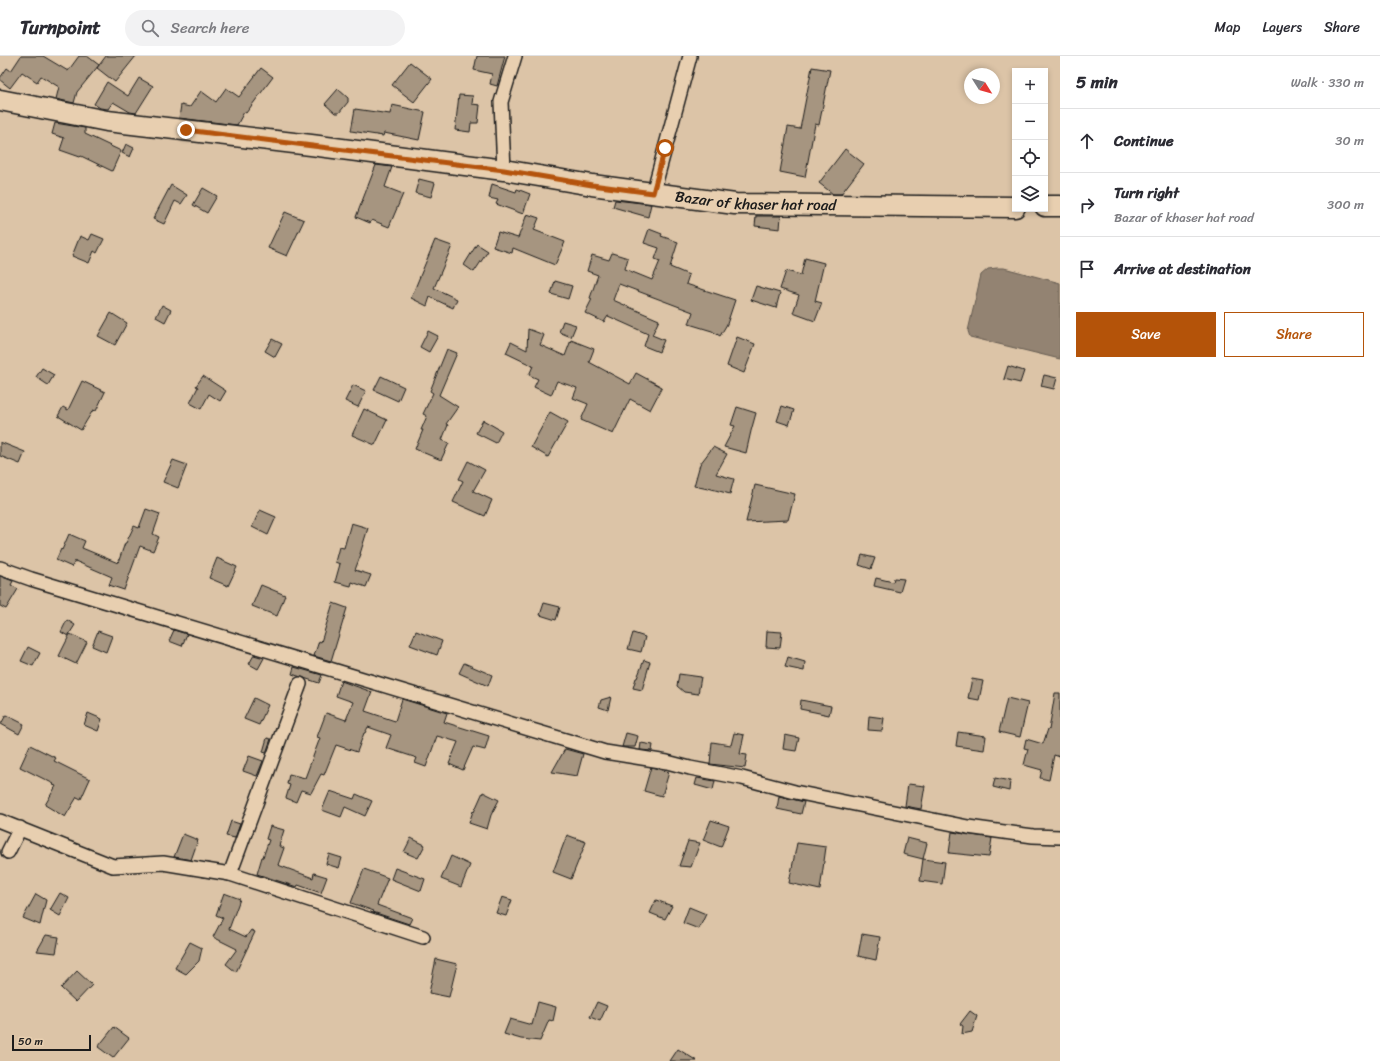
<!DOCTYPE html>
<meta charset="utf-8">
<style>
:root{--surface:#fff;--page:#f2f2f3;--text:#2b2b33;--muted:#7c7c81;--line:#e1e1e2;--accent:#b45309}
body{margin:0;font-family:Sriracha,sans-serif;background:var(--page);color:var(--text)}
.controls{position:absolute;right:12px;top:12px;display:grid;overflow:hidden;border-radius:0px;box-shadow:0 2px 6px #0003}
.controls button{width:36px;height:36px;display:grid;place-items:center;padding:0;border:0;border-bottom:1px solid var(--line);background:var(--surface);color:var(--text);font:20px sans-serif}
.compass{position:absolute;left:964px;top:12px;width:36px;height:36px;border-radius:50%;background:var(--surface);box-shadow:0 2px 6px #0003;rotate:127deg}
.scale{position:absolute;left:12px;bottom:10px;width:79px;box-sizing:border-box;padding-left:4px;border:2px solid #1c1c1c;border-top:0;font-size:11px;line-height:14px;white-space:nowrap;color:#1c1c1c;-webkit-text-stroke:3px #e8cfb0;paint-order:stroke}
.stop{position:absolute;width:12px;height:12px;margin:-9px;border:3px solid #b45309;border-radius:50%;background:#fff}
.stop.end{background:#b45309;border-color:#fff;box-shadow:0 1px 4px #0008}
.list{margin:0;padding:0;list-style:none}
h2{display:flex;justify-content:space-between;align-items:center;height:52px;margin:0;padding:0 16px;font-size:17px}
h2 small{font-size:13px;font-weight:400;color:var(--muted)}
.list li{display:grid;grid-template-columns:26px 1fr auto;gap:12px;align-items:center;box-sizing:border-box;height:64px;padding:0 16px;border-top:1px solid var(--line)}
.list b{display:block;font-size:15px;white-space:nowrap}
.list p{margin:0;font-size:13px;white-space:nowrap;color:var(--muted)}
.list em{font-size:13px;font-style:normal;color:var(--muted)}
.actions{display:flex;gap:8px;padding:12px 16px}
.actions a{flex:1;padding:9px 0;border:1px solid var(--accent);border-radius:0px;text-align:center;font-size:14px;color:var(--accent)}
.actions .main{background:var(--accent);color:#fff}
.icon{flex:none;width:22px;height:22px;fill:none;stroke:currentColor;stroke-width:2;stroke-linecap:round;stroke-linejoin:round}
.map{position:relative;flex:none;width:1060px;height:1005px;overflow:hidden}
header{display:flex;align-items:center;gap:24px;box-sizing:border-box;height:56px;padding:0 20px;background:var(--surface);border-bottom:1px solid var(--line)}
header strong{font-size:19px}
nav{display:flex;gap:22px;margin-inline-start:auto;font-size:14px}
.search{width:280px;height:36px;background:var(--page);display:flex;align-items:center;gap:10px;box-sizing:border-box;padding:0 14px;border-radius:22px;color:var(--muted);font-size:15px}
main{display:flex}
aside{flex:1;background:var(--surface)}
.map>svg:first-child{display:block}
</style>
<header>
<strong>Turnpoint</strong>
<div class="search"><svg class="icon" aria-label="search" viewBox="0 0 24 24"><circle cx="10" cy="10" r="6"/><path d="M15 15l6 6"/></svg>Search here</div>
<nav><a>Map</a><a>Layers</a><a>Share</a></nav>
</header>
<main>
<div class="map">
<svg width="1060" height="1005" viewBox="0 0 1060 1005">
<rect width="100%" height="100%" fill="#dcc4a7"/>
<filter id="ink" filterUnits="userSpaceOnUse"><feTurbulence type="fractalNoise" baseFrequency=".025" numOctaves="2"/><feDisplacementMap in="SourceGraphic" scale="8" xChannelSelector="R" yChannelSelector="G"/><feConvolveMatrix kernelMatrix="1 2 1 2 8 2 1 2 1" color-interpolation-filters="sRGB"/></filter>
<g filter="url(#ink)">
<!-- water -->
<polygon fill="#938372" stroke="#635a50" points="997,212 1004,212 1060,227 1060,303 970,281 968,275 981,219 988,213"/>
<!-- building -->
<g fill="#a69580" stroke="#1c1c1c">
<polygon points="21,0 43,0 68,15 79,0 87,0 99,9 77,36 74,47 56,43 59,31 41,20 37,26 22,16 10,32 0,24 0,22 7,12 11,15"/>
<polygon points="106,0 136,0 115,26 97,12"/>
<polygon points="477,0 505,0 497,30 490,28 492,18 474,14"/>
<polygon points="410,6 432,23 414,46 392,29"/>
<polygon points="812,11 830,14 819,69 815,68 805,121 780,116 788,71 800,73"/>
<polygon points="261,12 273,21 246,57 244,56 237,69 179,62 181,49 190,51 201,35 216,46 226,32 239,41"/>
<polygon points="139,22 153,30 136,57 130,56 113,46 108,53 100,52 94,48 107,26 128,40"/>
<polygon points="338,33 348,42 348,46 339,57 335,57 325,48"/>
<polygon points="459,39 473,40 472,48 480,49 478,67 471,67 470,76 455,74"/>
<polygon points="392,49 425,56 419,84 384,77 383,80 351,75 355,53 390,58"/>
<polygon points="55,67 85,72 85,78 121,95 112,115 81,100 80,101 60,94 64,82 52,78"/>
<polygon points="126,88 134,92 130,101 122,97"/>
<polygon points="845,93 864,108 841,138 833,138 819,127"/>
<polygon points="376,109 392,111 385,131 403,138 389,171 372,164 370,167 356,161"/>
<polygon points="419,123 435,127 431,141 415,137"/>
<polygon points="492,128 516,136 517,133 530,138 523,158 496,148 498,144 489,142"/>
<polygon points="171,129 187,139 181,148 175,145 164,168 153,163"/>
<polygon points="203,132 217,140 207,157 193,149"/>
<polygon points="615,144 651,148 648,161 613,151"/>
<polygon points="285,156 304,164 287,200 268,192"/>
<polygon points="527,158 539,162 534,174 565,186 555,209 513,192 512,197 493,191 498,176 518,182"/>
<polygon points="756,160 781,160 780,173 755,170"/>
<polygon points="649,173 662,178 661,180 678,186 670,211 689,219 686,228 735,244 727,268 720,280 712,275 689,268 693,256 619,228 613,244 659,264 652,279 664,284 659,296 644,290 648,278 608,260 604,266 585,257 592,243 590,242 598,219 587,215 592,199 609,204 612,197 628,202 625,213 652,224 660,205 655,203 659,192 644,187"/>
<polygon points="92,178 104,183 97,197 94,195 89,207 72,200 80,180 89,184"/>
<polygon points="435,184 452,190 434,232 457,243 453,252 430,241 427,250 411,242"/>
<polygon points="477,188 488,195 474,216 464,209"/>
<polygon points="805,202 824,207 815,245 822,247 815,265 793,257 799,239 780,233 786,215 801,219"/>
<polygon points="555,225 572,230 568,243 551,238"/>
<polygon points="756,230 780,237 776,252 751,244"/>
<polygon points="162,249 171,254 165,266 156,261"/>
<polygon points="111,257 127,267 115,289 98,280"/>
<polygon points="563,265 576,269 571,281 559,276"/>
<polygon points="528,273 544,279 540,289 565,300 571,284 594,293 589,306 630,328 636,317 662,331 650,354 630,343 613,378 581,364 588,348 573,342 577,332 557,325 551,339 534,331 538,323 529,319 533,310 506,297 511,286 527,294"/>
<polygon points="428,275 438,280 429,296 420,291"/>
<polygon points="737,281 755,288 744,317 727,310"/>
<polygon points="272,283 282,288 275,301 265,295"/>
<polygon points="447,293 457,297 439,339 458,351 446,368 448,369 442,384 449,387 441,404 415,393 423,374 421,374 427,360 423,358 433,337 430,335"/>
<polygon points="1008,310 1024,315 1020,327 1004,323"/>
<polygon points="42,312 54,319 48,329 36,321"/>
<polygon points="1044,319 1057,322 1054,333 1041,330"/>
<polygon points="203,320 226,335 220,345 209,338 201,353 190,347 198,331 196,330"/>
<polygon points="381,320 404,331 398,345 374,334"/>
<polygon points="82,325 105,336 96,355 93,354 81,374 58,360 63,351 68,354"/>
<polygon points="353,329 366,335 358,351 345,345"/>
<polygon points="782,350 794,354 789,369 777,365"/>
<polygon points="737,351 756,357 751,375 746,397 724,391 735,370 731,369"/>
<polygon points="364,353 387,364 375,389 352,379"/>
<polygon points="550,356 568,366 548,401 531,391"/>
<polygon points="483,364 502,375 496,387 476,377"/>
<polygon points="0,386 25,396 20,408 0,400"/>
<polygon points="713,391 727,398 716,418 734,423 730,438 708,432 708,433 694,430 700,408"/>
<polygon points="173,404 187,409 178,432 163,426"/>
<polygon points="468,405 485,414 473,435 492,444 485,460 453,446 463,425 459,423"/>
<polygon points="755,429 795,438 788,464 746,466"/>
<polygon points="146,453 160,458 153,478 159,481 153,495 140,490 124,534 109,529 112,521 75,505 72,511 56,504 61,493 62,494 69,478 85,485 82,492 118,507 125,487 126,487 134,470 139,472"/>
<polygon points="260,454 276,461 268,479 252,471"/>
<polygon points="351,467 368,472 360,498 361,498 355,514 371,519 366,531 352,526 351,530 335,526 340,508 335,506 339,491 344,492"/>
<polygon points="862,499 875,502 871,513 859,509"/>
<polygon points="217,502 237,511 228,530 209,522"/>
<polygon points="0,520 13,525 11,529 18,533 6,553 0,550"/>
<polygon points="876,522 893,526 894,522 904,523 900,536 874,530"/>
<polygon points="261,529 285,539 277,560 252,550"/>
<polygon points="333,547 347,552 331,605 314,600 319,585 321,586"/>
<polygon points="544,547 560,551 556,564 540,559"/>
<polygon points="67,564 75,569 68,580 61,576"/>
<polygon points="174,574 187,578 182,590 169,585"/>
<polygon points="98,575 112,580 106,596 92,590"/>
<polygon points="416,575 442,585 437,599 410,589"/>
<polygon points="767,575 782,576 780,592 766,591"/>
<polygon points="633,577 645,581 641,596 628,593"/>
<polygon points="70,578 87,586 76,608 59,600"/>
<polygon points="28,591 40,597 33,610 21,605"/>
<polygon points="254,599 264,602 258,613 249,608"/>
<polygon points="788,601 805,606 804,615 785,611"/>
<polygon points="644,604 650,606 642,634 633,632 636,622 637,622"/>
<polygon points="464,607 492,619 488,630 459,617"/>
<polygon points="294,611 322,619 319,627 292,618"/>
<polygon points="679,618 701,621 698,638 684,636 677,630"/>
<polygon points="972,623 983,625 979,644 968,642"/>
<polygon points="341,625 372,636 365,655 395,665 402,643 447,657 444,666 489,680 485,694 473,691 463,714 449,708 458,686 437,680 426,711 415,707 417,702 386,692 391,679 368,671 365,677 364,677 357,696 336,689 324,719 321,718 311,737 301,734 296,746 286,742 290,729 287,728 289,718 305,722 320,682 317,681 326,657 346,664 353,646 336,640"/>
<polygon points="1055,637 1060,637 1060,701 1054,699 1049,724 1040,722 1042,714 1024,709 1028,693 1024,692 1026,683 1043,688 1048,673 1049,674"/>
<polygon points="611,641 608,654 599,651 601,644"/>
<polygon points="254,642 268,649 259,669 244,663"/>
<polygon points="1007,642 1028,647 1020,681 999,676"/>
<polygon points="801,644 831,650 829,659 800,653"/>
<polygon points="88,657 102,663 98,675 84,669"/>
<polygon points="6,659 24,668 19,678 1,668"/>
<polygon points="869,660 884,662 882,675 868,674"/>
<polygon points="958,676 986,680 984,694 956,690"/>
<polygon points="626,677 638,680 635,691 622,691"/>
<polygon points="734,677 744,679 740,698 747,699 745,712 710,708 712,686 731,689"/>
<polygon points="785,679 799,682 796,695 783,693"/>
<polygon points="267,682 271,683 266,697 263,696"/>
<polygon points="641,687 653,689 652,695 640,694"/>
<polygon points="30,689 56,702 54,705 90,723 81,743 77,741 65,761 45,749 56,730 53,729 54,728 20,711"/>
<polygon points="565,693 583,698 577,720 552,716"/>
<polygon points="249,700 263,705 257,720 243,715"/>
<polygon points="651,711 669,716 662,740 644,735"/>
<polygon points="697,722 715,725 713,734 695,729"/>
<polygon points="995,722 1010,725 1009,735 993,731"/>
<polygon points="908,728 925,730 921,753 905,750"/>
<polygon points="330,735 354,743 356,738 372,745 365,760 345,751 341,761 322,754"/>
<polygon points="483,736 499,744 491,759 487,773 469,767 473,755 474,756"/>
<polygon points="779,740 804,746 801,758 777,753"/>
<polygon points="711,764 729,770 721,791 703,784"/>
<polygon points="231,765 240,768 235,782 226,780"/>
<polygon points="270,770 284,774 279,790 284,792 278,809 313,822 314,817 327,821 321,837 298,829 297,831 257,818 262,801 263,801 269,784 266,783"/>
<polygon points="952,776 992,782 989,801 949,797"/>
<polygon points="183,778 198,784 191,804 174,801"/>
<polygon points="567,779 586,786 571,823 553,816"/>
<polygon points="411,782 425,789 418,802 404,796"/>
<polygon points="907,782 927,787 923,803 903,798"/>
<polygon points="688,785 700,787 691,811 679,810"/>
<polygon points="797,787 826,791 820,834 789,827"/>
<polygon points="329,798 342,802 339,812 326,808"/>
<polygon points="451,800 470,809 461,831 441,823"/>
<polygon points="923,803 945,806 942,828 920,825"/>
<polygon points="395,812 425,823 421,835 391,823"/>
<polygon points="364,813 388,822 377,849 412,862 409,868 373,856 374,855 351,847"/>
<polygon points="60,837 69,842 60,860 50,854"/>
<polygon points="224,837 240,843 229,873 246,881 251,874 255,876 236,916 226,908 237,893 213,881 223,862 216,859"/>
<polygon points="36,838 46,844 40,869 23,862"/>
<polygon points="502,841 512,844 506,860 496,857"/>
<polygon points="656,844 672,850 665,863 650,857"/>
<polygon points="689,851 706,858 699,873 683,867"/>
<polygon points="862,878 880,881 876,904 858,900"/>
<polygon points="46,879 59,881 56,897 37,895"/>
<polygon points="190,886 202,892 199,905 186,918 175,912"/>
<polygon points="436,903 457,908 449,941 429,937"/>
<polygon points="77,915 92,929 76,946 61,932"/>
<polygon points="538,946 556,951 553,965 549,964 540,985 521,983 504,978 510,963 532,969"/>
<polygon points="597,946 607,950 600,965 590,961"/>
<polygon points="970,955 977,960 972,976 962,978 963,970 960,968"/>
<polygon points="114,971 129,982 113,1002 98,991"/>
<polygon points="678,993 697,1005 670,1005"/>
</g>
<g fill="none" stroke-linecap="round" stroke-linejoin="round">
<defs>
<g id="street">
<polyline points="504,114 501,46 515,0"/>
<polyline points="653,137 690,0"/>
<polyline points="0,512 31,523 605,696 667,706 690,712 742,722 795,736 968,771 1033,780 1060,781"/>
<polyline points="0,765 113,810 163,807 230,818 423,881"/>
<polyline points="8,796 20,772"/>
<polyline points="230,818 300,628"/>
</g>
<g id="primary">
<path id="s1" d="M 0,44 L 107,65 L 311,89 L 504,114 L 592,129 L 735,148 L 1015,151"/>
<polyline points="1045,150 1060,150"/>
</g>
</defs>
<!-- street casing -->
<use href="#street" stroke="#1c1c1c" stroke-width="16"/>
<!-- primary casing -->
<use href="#primary" stroke="#1c1c1c" stroke-width="23"/>
<!-- street -->
<use href="#street" stroke="#e8cfb0" stroke-width="13"/>
<!-- primary -->
<use href="#primary" stroke="#e8cfb0" stroke-width="20"/>
</g>
</g>
<g fill="none" stroke-linecap="round" stroke-linejoin="round" filter="url(#ink)">
<!-- route -->
<polyline stroke="#b45309" stroke-width="5" points="186,74 504,114 592,129 653,137 665,92"/>
</g>
<g text-anchor="middle" dominant-baseline="central" stroke-width="3.5" stroke-linejoin="round" paint-order="stroke">
<!-- street labels -->
<g font-size="15" fill="#1c1c1c" stroke="#e8cfb0">
<text stroke="none"><textPath href="#s1" startOffset="763">Bazar of khaser hat road</textPath></text>
</g>
</g>
</svg>
<div class="controls">
<button>+</button>
<button>−</button>
<button><svg class="icon" aria-label="locate" viewBox="0 0 24 24"><circle cx="12" cy="12" r="6"/><path d="M12 2v4M12 18v4M2 12h4M18 12h4"/></svg></button>
<button><svg class="icon" aria-label="layers" viewBox="0 0 24 24"><path d="M12 4l9 5-9 5-9-5zM3 14l9 5 9-5"/></svg></button>
</div>
<svg class="compass" viewBox="-18 -18 36 36"><path d="M0-13l5 13h-10z" fill="#e53935"/><path d="M0 13l5-13h-10z" fill="#7c7c81"/></svg>
<div class="scale">50 m</div>
<div class="stop" style="left:665px;top:92px"></div>
<div class="stop end" style="left:186px;top:74px"></div>
</div>
<aside>
<h2>5 min<small>Walk · 330 m</small></h2>
<ul class="list">
<li><svg class="icon" aria-label="ahead" viewBox="0 0 24 24"><path d="M12 20V5M6 11l6-6 6 6"/></svg><div><b>Continue</b></div><em>30 m</em></li>
<li><svg class="icon" aria-label="right" viewBox="0 0 24 24"><path d="M7 20v-9h11M14 6l5 5-5 5"/></svg><div><b>Turn right</b><p>Bazar of khaser hat road</p></div><em>300 m</em></li>
<li><svg class="icon" aria-label="arrive" viewBox="0 0 24 24"><path d="M6 21V4h12l-3 4 3 4H6"/></svg><div><b>Arrive at destination</b></div></li>
</ul>
<div class="actions"><a class="main">Save</a><a>Share</a></div>
</aside>
</main>
